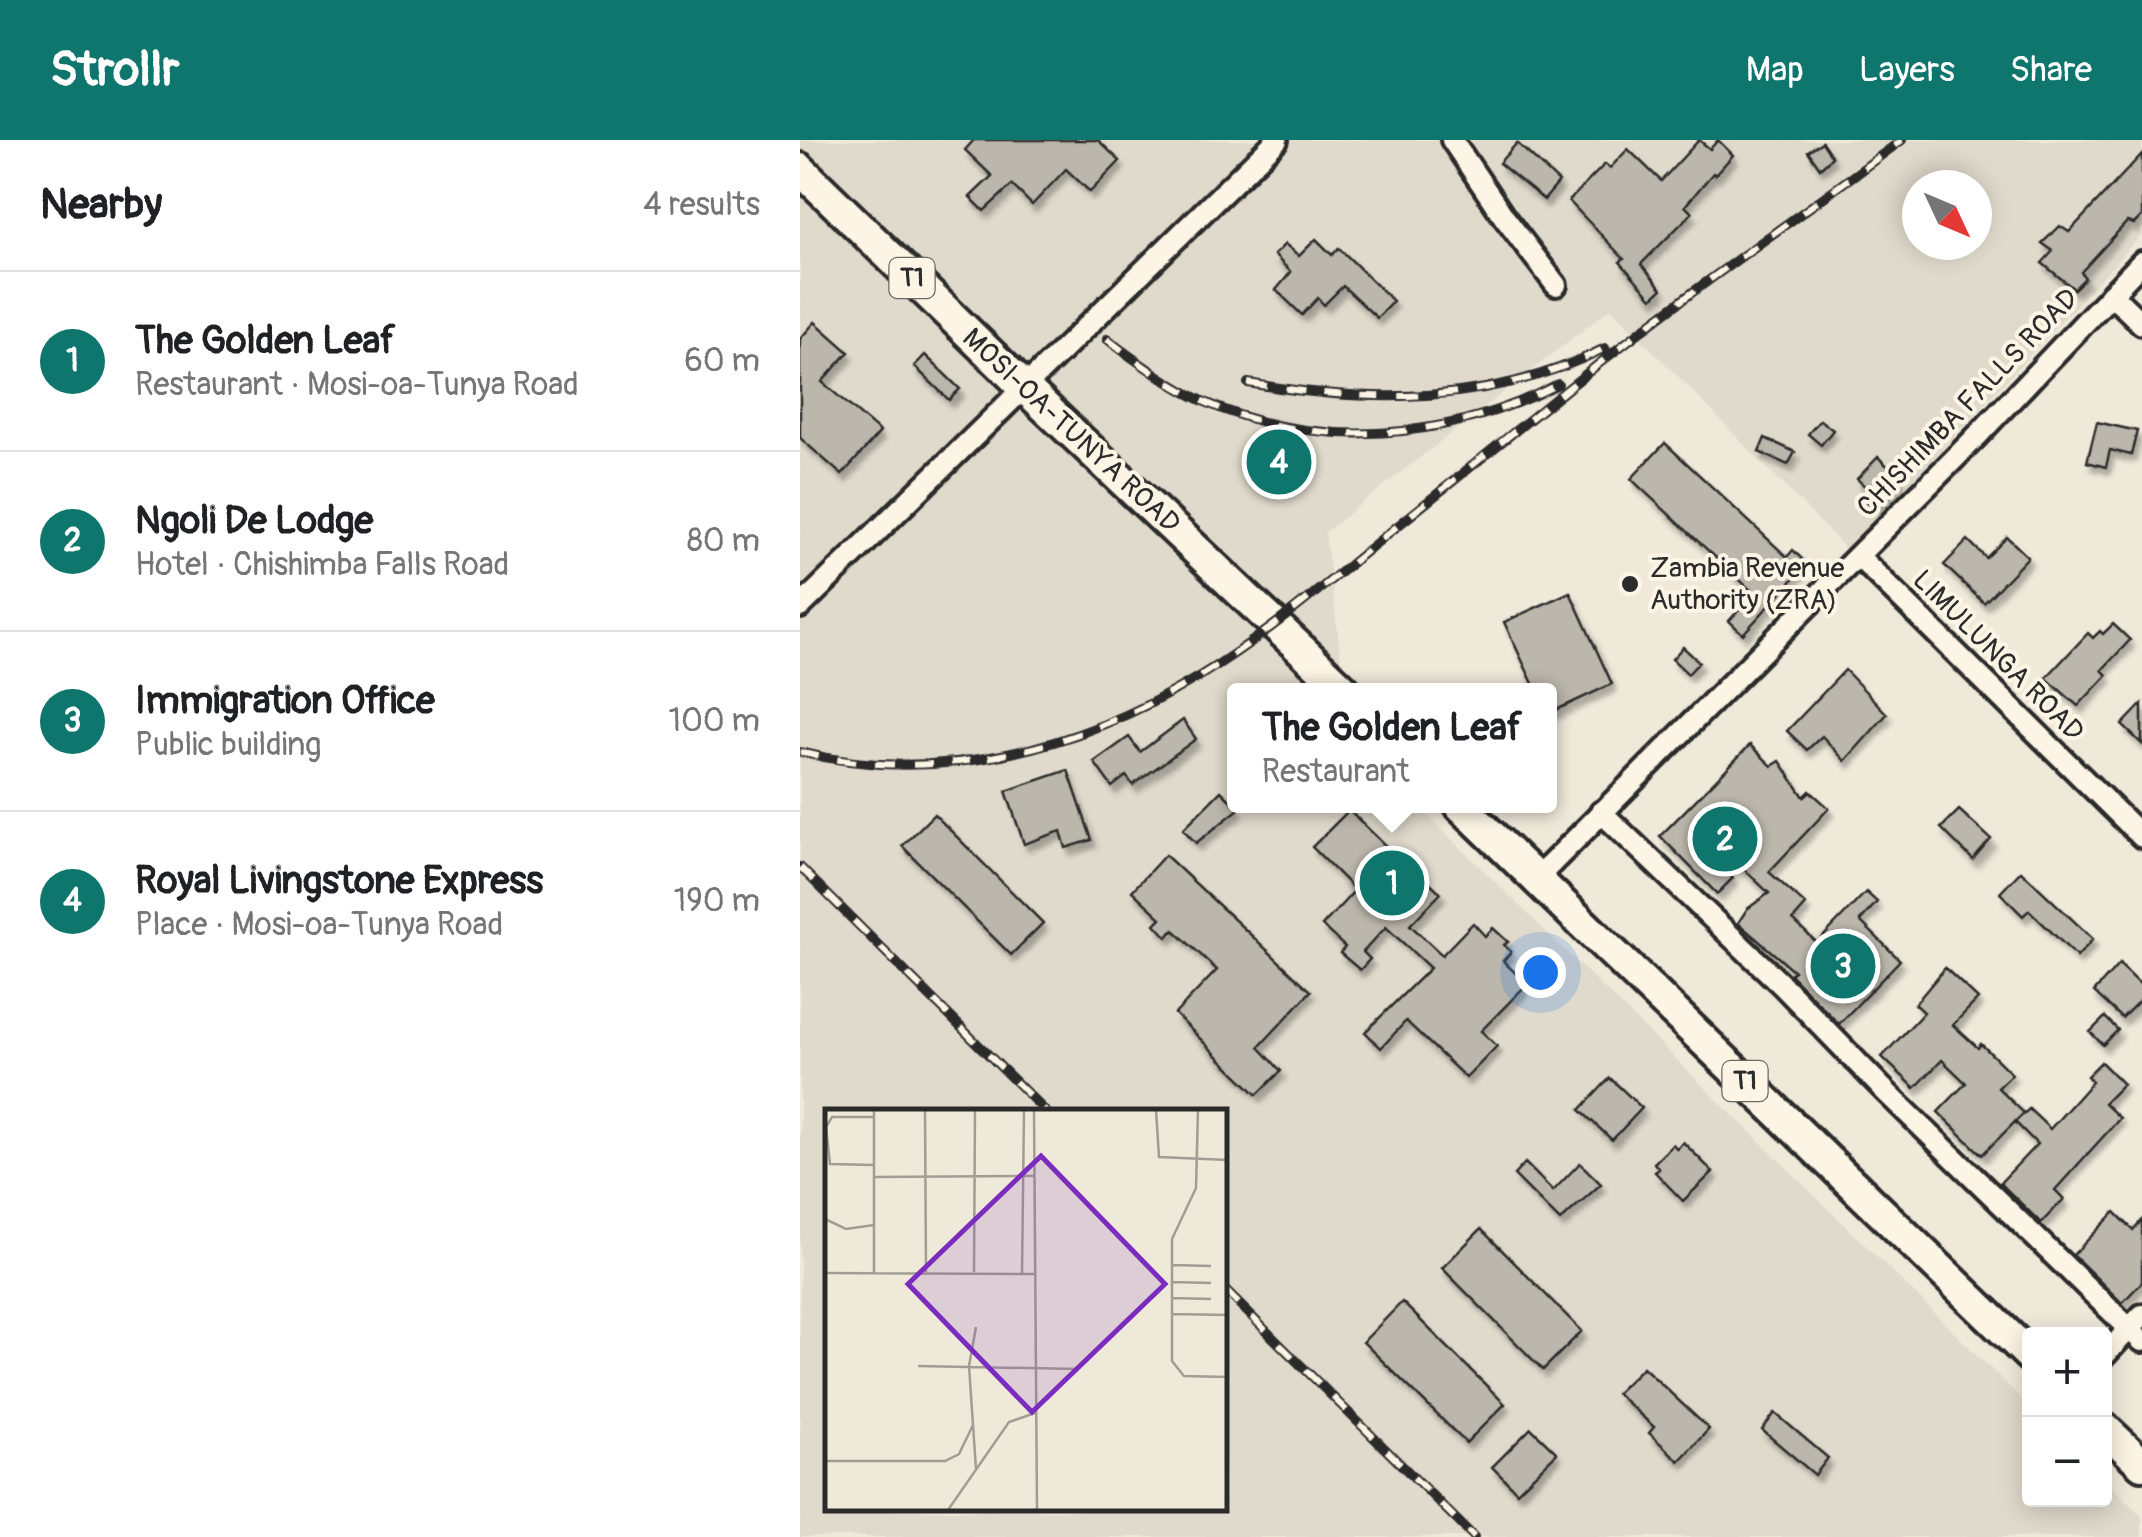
<!DOCTYPE html>
<meta charset="utf-8">
<style>
:root{--surface:#fff;--page:#f2f2f2;--text:#202124;--muted:#757577;--line:#e0e0e0;--accent:#0f766e}
body{margin:0;font-family:Pangolin,sans-serif;background:var(--page);color:var(--text)}
.controls{position:absolute;right:30px;bottom:30px;display:grid;overflow:hidden;border-radius:10px;box-shadow:0 5px 25px #0003}
.controls button{width:90px;height:90px;display:grid;place-items:center;padding:0;border:0;border-bottom:2px solid var(--line);background:var(--surface);color:var(--text);font:50px sans-serif}
.compass{position:absolute;left:1102px;top:30px;width:90px;height:90px;border-radius:50%;background:var(--surface);box-shadow:0 5px 25px #0003;rotate:134deg}
.you{position:absolute;left:740px;top:832px;width:35px;height:35px;margin:-25px;border:8px solid #fff;border-radius:50%;background:#1a73e8;box-shadow:0 0 0 15px #1a73e833}
.badge{display:grid;place-items:center;width:65px;height:65px;border-radius:50%;background:var(--accent);color:#fff;font-size:32px;font-weight:700}
.pin{position:absolute;translate:-50% -50%;border:5px solid #fff;box-shadow:0 2px 10px #0006}
.popup{position:absolute;left:427px;top:543px;width:330px;height:130px;box-sizing:border-box;display:grid;place-content:center;border-radius:10px;background:var(--surface);filter:drop-shadow(0 2px 8px #0005);font-size:32px;white-space:nowrap;color:var(--muted)}
.popup b{font-size:38px;color:var(--text)}
.popup::after{content:'';position:absolute;left:50%;top:100%;margin-left:-20px;border:20px solid transparent;border-top-color:var(--surface)}
.list{margin:0;padding:0;list-style:none}
h2{display:flex;justify-content:space-between;align-items:center;height:130px;margin:0;padding:0 40px;font-size:42px}
h2 small{font-size:32px;font-weight:400;color:var(--muted)}
.list li{display:grid;grid-template-columns:65px 1fr auto;gap:30px;align-items:center;box-sizing:border-box;height:180px;padding:0 40px;border-top:2px solid var(--line)}
.list b{display:block;font-size:38px;white-space:nowrap}
.list p{margin:0;font-size:32px;white-space:nowrap;color:var(--muted)}
.list em{font-size:32px;font-style:normal;color:var(--muted)}
.map{position:relative;flex:none;width:1342px;height:1397px;overflow:hidden}
header{display:flex;align-items:center;gap:60px;box-sizing:border-box;height:140px;padding:0 50px;background:var(--accent);color:#fff}
header strong{font-size:48px}
nav{display:flex;gap:55px;margin-inline-start:auto;font-size:35px}
main{display:flex}
aside{flex:1;background:var(--surface)}
.map>svg:first-child{display:block}
</style>
<header>
<strong>Strollr</strong>
<nav><a>Map</a><a>Layers</a><a>Share</a></nav>
</header>
<main>
<aside>
<h2>Nearby<small>4 results</small></h2>
<ul class="list">
<li><span class="badge">1</span><div><b>The Golden Leaf</b><p>Restaurant · Mosi-oa-Tunya Road</p></div><em>60 m</em></li>
<li><span class="badge">2</span><div><b>Ngoli De Lodge</b><p>Hotel · Chishimba Falls Road</p></div><em>80 m</em></li>
<li><span class="badge">3</span><div><b>Immigration Office</b><p>Public building</p></div><em>100 m</em></li>
<li><span class="badge">4</span><div><b>Royal Livingstone Express</b><p>Place · Mosi-oa-Tunya Road</p></div><em>190 m</em></li>
</ul>
</aside>
<div class="map">
<svg width="1342" height="1397" viewBox="0 0 1342 1397">
<defs>
<filter id="shadow"><feDropShadow dx="4" dy="7" stdDeviation="2.5" flood-color="#0004"/></filter>
</defs>
<rect width="100%" height="100%" fill="#efe9da"/>
<filter id="ink" filterUnits="userSpaceOnUse"><feTurbulence type="fractalNoise" baseFrequency=".01" numOctaves="2"/><feDisplacementMap in="SourceGraphic" scale="20" xChannelSelector="R" yChannelSelector="G"/><feConvolveMatrix kernelMatrix="1 2 1 2 8 2 1 2 1" color-interpolation-filters="sRGB"/></filter>
<g filter="url(#ink)">
<!-- built -->
<path fill="#e0dacc" fill-rule="evenodd" d="M 0,0 L 1342,0 L 1342,94 L 1048,411 L 811,168 L 525,392 L 545,550 L 434,550 L 434,666 L 618,666 L 1229,1266 L 1230,1360 L 1304,1360 L 1305,1340 L 1342,1376 L 1342,1397 L 0,1397 ZM 1117,45 L 1177,45 L 1177,105 L 1117,105 ZM 28,972 L 425,972 L 425,1370 L 28,1370 Z"/>
<!-- building -->
<g fill="#bcb7ac" stroke="#2b2b2b" stroke-width="2.5" filter="url(#shadow)">
<polygon points="174,0 298,0 320,21 290,52 266,29 232,65 212,45 184,71 170,57 192,36 165,10"/>
<polygon points="899,0 910,9 918,0 933,15 915,35 913,33 885,66 892,73 841,124 862,149 852,158 820,122 824,119 769,61 805,24 810,28 828,9 861,41"/>
<polygon points="1022,2 1032,17 1020,28 1008,11"/>
<polygon points="717,3 759,42 744,60 699,23"/>
<polygon points="1342,14 1342,76 1334,84 1327,82 1281,132 1285,138 1274,149 1242,123 1253,111 1242,103 1260,86 1269,92"/>
<polygon points="516,99 532,115 539,108 593,161 577,178 543,146 524,165 518,158 502,175 476,150 491,132 474,115 485,104 499,116"/>
<polygon points="15,182 49,212 22,242 80,292 42,335 0,298 0,199"/>
<polygon points="125,215 160,249 149,260 114,226"/>
<polygon points="1020,280 1033,290 1021,305 1008,294"/>
<polygon points="1297,282 1337,291 1331,315 1310,310 1306,327 1287,322"/>
<polygon points="965,298 995,312 988,325 959,312"/>
<polygon points="865,303 987,417 993,410 1007,424 943,494 929,481 954,453 831,339"/>
<polygon points="1078,317 1101,339 1074,368 1061,355 1067,348 1057,339"/>
<polygon points="1207,397 1228,417 1184,463 1144,425 1168,400 1186,418"/>
<polygon points="770,452 812,544 750,573 750,550 736,550 704,482"/>
<polygon points="1313,484 1330,500 1302,530 1307,535 1278,566 1246,538 1288,493 1293,498 1300,491 1303,494"/>
<polygon points="883,507 899,522 888,534 872,519"/>
<polygon points="1045,530 1087,574 1045,621 1022,596 1007,610 987,591"/>
<polygon points="1342,564 1342,604 1322,585"/>
<polygon points="383,580 396,599 333,645 326,636 312,647 294,622 329,597 340,612"/>
<polygon points="950,605 972,626 980,621 1004,657 1010,651 1029,668 969,732 1006,765 993,780 1017,803 1066,752 1077,762 1060,781 1100,820 1039,884 990,834 994,831 938,783 947,769 969,753 927,713 936,703 946,711 956,701 924,673 896,700 933,738 917,754 860,696"/>
<polygon points="268,630 292,700 266,708 261,691 224,704 206,651"/>
<polygon points="421,651 439,669 396,703 383,689"/>
<polygon points="549,670 593,713 587,719 618,748 626,739 641,753 610,785 642,815 673,783 685,796 693,788 708,802 704,805 711,812 703,821 727,844 681,891 697,906 666,938 606,881 581,908 565,892 630,828 586,787 563,812 570,819 560,830 540,813 545,807 522,786 555,750 512,707"/>
<polygon points="1159,670 1191,699 1173,720 1141,688"/>
<polygon points="134,674 243,783 211,815 102,706"/>
<polygon points="365,715 511,851 459,907 481,931 457,955 375,874 417,830 374,790 367,797 355,784 361,778 332,751"/>
<polygon points="1221,731 1293,799 1277,817 1229,770 1223,776 1200,753"/>
<polygon points="1319,824 1342,846 1342,858 1322,878 1294,852"/>
<polygon points="1145,828 1178,859 1153,885 1178,908 1181,904 1212,934 1198,948 1224,973 1182,1015 1138,972 1166,943 1142,920 1115,948 1082,917 1124,872 1115,864"/>
<polygon points="1305,877 1318,890 1303,905 1290,892"/>
<polygon points="1301,922 1323,944 1304,963 1320,978 1255,1050 1264,1059 1241,1083 1200,1043 1237,1004 1215,982 1229,969 1250,989 1292,942 1287,936"/>
<polygon points="810,938 842,968 812,1000 780,970"/>
<polygon points="883,1002 913,1032 883,1061 855,1032 859,1029 854,1023 873,1004 877,1009"/>
<polygon points="725,1023 753,1051 780,1023 801,1044 760,1081 714,1035"/>
<polygon points="1315,1072 1333,1090 1342,1080 1342,1142 1322,1163 1273,1115"/>
<polygon points="681,1089 782,1191 743,1230 642,1128"/>
<polygon points="602,1162 705,1264 666,1303 563,1202"/>
<polygon points="843,1227 909,1289 879,1321 849,1293 854,1287 816,1253"/>
<polygon points="975,1273 1028,1318 1015,1335 962,1290"/>
<polygon points="731,1288 757,1313 717,1352 692,1327"/>
</g>
<g fill="none" stroke-linecap="round" stroke-linejoin="round">
<defs>
<g id="minor">
<polyline points="652,0 704,77 756,145"/>
<polyline points="1311,154 1342,184"/>
<polyline points="1058,416 1342,697"/>
<polyline points="0,467 477,0"/>
<polyline points="801,672 984,847 1085,951 1342,1201"/>
<polyline points="736,739 1176,297 1342,122"/>
<polyline points="1304,1216 1342,1175"/>
</g>
<g id="highway">
<polyline points="0,29 225,248 544,550"/>
<polyline points="661,666 1230,1216"/>
<polyline points="1304,1288 1342,1324"/>
</g>
</defs>
<!-- minor casing -->
<use href="#minor" stroke="#2b2b2b" stroke-width="28"/>
<!-- highway casing -->
<use href="#highway" stroke="#2b2b2b" stroke-width="38"/>
<!-- minor -->
<use href="#minor" stroke="#fcf5e5" stroke-width="20"/>
<!-- highway -->
<use href="#highway" stroke="#fcf5e5" stroke-width="30"/>
<defs>
<g id="rail">
<path d="M 307,199 C 337,222 369,245 403,261 C 516,312 650,300 758,244"/>
<path d="M 448,243 C 570,264 693,265 805,208"/>
<path d="M 0,612 C 137,646 279,609 398,537 C 461,499 517,451 574,405 C 644,348 715,291 786,234 C 888,152 997,78 1102,0"/>
<polyline points="0,727 246,972"/>
<polyline points="425,1150 674,1397"/>
</g>
</defs>
<!-- rail casing -->
<use href="#rail" stroke="#2b2b2b" stroke-width="10"/>
<!-- rail -->
<use href="#rail" stroke="#fcf5e5" stroke-width="6" stroke-dasharray="19" stroke-linecap="butt"/>
</g>
</g>
<!-- markers -->
<circle fill="#2b2b2b" stroke="#fcf5e5" stroke-width="4" cx="830" cy="444" r="10"/>
<g text-anchor="middle" dominant-baseline="central" stroke-width="8" stroke-linejoin="round" paint-order="stroke">
<!-- shield labels -->
<g fill="#fcf5e5" stroke="#6a6863" stroke-width="2.5">
<rect x="89.5" y="118" width="45" height="40" rx="8"/>
<rect x="922.5" y="921" width="45" height="40" rx="8"/>
</g>
<g font-size="25" font-weight="bold" fill="#2b2b2b">
<text x="112" y="138">T1</text>
<text x="945" y="941">T1</text>
</g>
<!-- street labels -->
<g font-size="28" fill="#2b2b2b" stroke="#fcf5e5">
<text transform="translate(1168 263) rotate(-46)">CHISHIMBA FALLS ROAD</text>
<text transform="translate(271 291) rotate(43)">MOSI-OA-TUNYA ROAD</text>
<text transform="translate(1198 516) rotate(45)">LIMULUNGA ROAD</text>
</g>
<!-- poi labels -->
<g font-size="28" fill="#2b2b2b" stroke="#fcf5e5" text-anchor="start">
<text x="850" y="428">Zambia Revenue<tspan x="850" dy="32">Authority (ZRA)</tspan></text>
</g>
</g>
<!-- overview -->
<g transform="translate(25 969)">
<rect width="402" height="402" fill="#efe9da"/>
<path fill="none" stroke="#a19d94" stroke-width="2.5" d="M 49,1 L 49,164M 100,1 L 101,163M 209,1 L 212,401M 331,1 L 334,48 L 403,51M 373,1 L 371,79 L 347,130 L 347,252 L 359,267 L 403,268M 49,56 L 5,55 L 1,18 L 7,8 L 49,8M 49,68 L 210,67M 0,110 L 21,120 L 49,116M 347,156 L 386,157M 149,163 L 150,1M 0,164 L 209,165M 197,165 L 199,1M 347,173 L 386,174M 347,189 L 386,190M 346,205 L 403,206M 151,218 L 144,257 L 151,360M 93,257 L 252,260M 0,352 L 120,352 L 134,345 L 148,316M 123,401 L 184,313 L 210,304"/>
<path fill="#7b2cbf" fill-opacity="0.15" stroke="#7b2cbf" stroke-width="5" d="M 216,47 L 340,175 L 207,303 L 83,175 Z"/>
<rect width="402" height="402" fill="none" stroke="#2b2b2b" stroke-width="5"/>
</g>
</svg>
<div class="controls">
<button>+</button>
<button>−</button>
</div>
<svg class="compass" viewBox="-18 -18 36 36"><path d="M0-13l5 13h-10z" fill="#e53935"/><path d="M0 13l5-13h-10z" fill="#757577"/></svg>
<div class="you"></div>
<div class="pin badge" style="left:592px;top:743px">1</div>
<div class="popup"><b>The Golden Leaf</b>Restaurant</div>
<div class="pin badge" style="left:925px;top:699px">2</div>
<div class="pin badge" style="left:1043px;top:826px">3</div>
<div class="pin badge" style="left:479px;top:322px">4</div>
</div>
</main>
